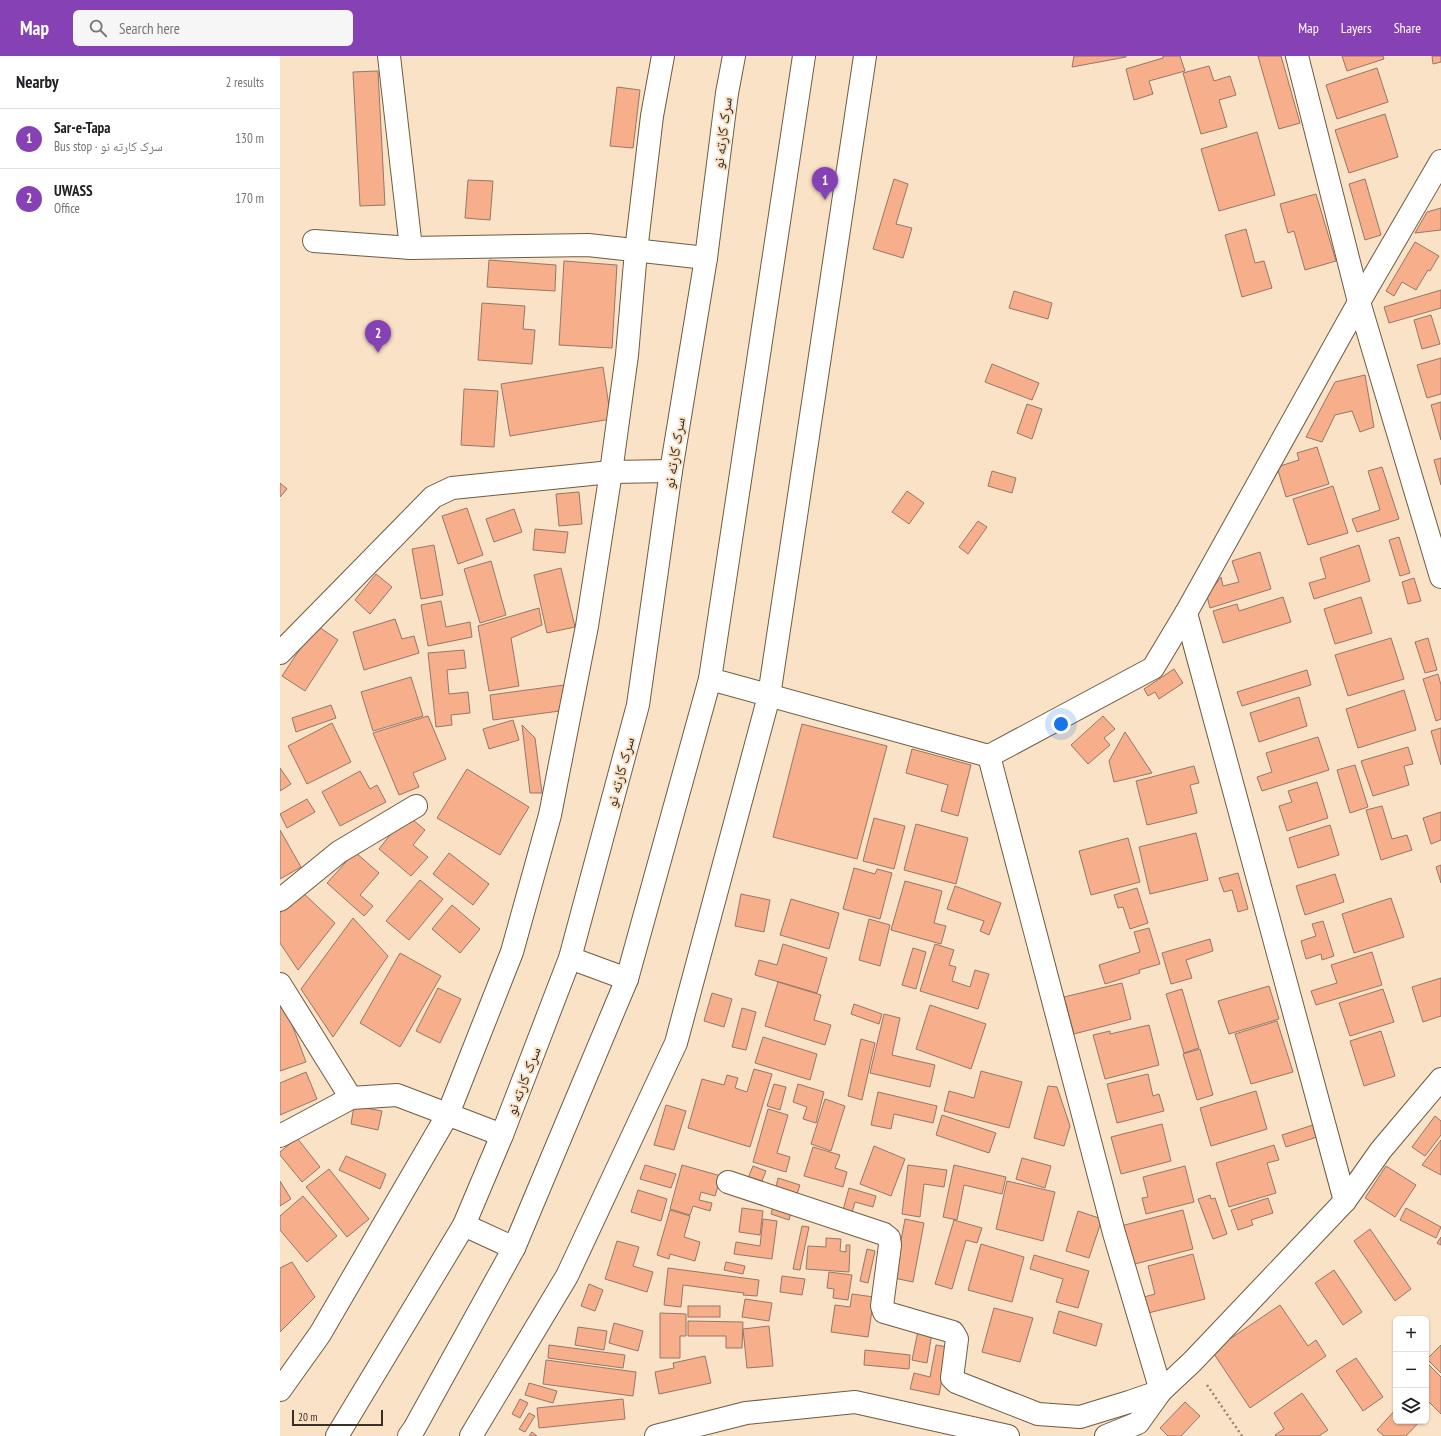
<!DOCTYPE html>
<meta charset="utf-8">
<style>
:root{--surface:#fff;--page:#f6f6f6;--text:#202124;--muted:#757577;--line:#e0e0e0;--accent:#8641b5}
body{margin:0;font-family:"PT Sans Narrow","Noto Naskh Arabic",sans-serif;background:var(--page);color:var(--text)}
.controls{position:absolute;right:12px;bottom:12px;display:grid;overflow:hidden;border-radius:6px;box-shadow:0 1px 3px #0004}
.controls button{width:36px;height:36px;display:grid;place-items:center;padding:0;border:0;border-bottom:1px solid var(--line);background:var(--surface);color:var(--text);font:20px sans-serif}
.scale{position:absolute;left:12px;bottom:10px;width:91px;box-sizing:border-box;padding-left:4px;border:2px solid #393025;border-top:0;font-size:11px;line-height:14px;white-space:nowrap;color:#393025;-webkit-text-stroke:3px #fae2c6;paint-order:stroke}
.you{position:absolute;left:781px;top:668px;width:14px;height:14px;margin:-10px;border:3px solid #fff;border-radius:50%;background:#1a73e8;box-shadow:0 0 0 6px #1a73e833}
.badge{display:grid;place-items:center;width:26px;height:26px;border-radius:50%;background:var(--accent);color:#fff;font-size:13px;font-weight:700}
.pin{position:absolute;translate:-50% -33px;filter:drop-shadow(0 1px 2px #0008)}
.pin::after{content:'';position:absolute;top:21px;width:14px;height:12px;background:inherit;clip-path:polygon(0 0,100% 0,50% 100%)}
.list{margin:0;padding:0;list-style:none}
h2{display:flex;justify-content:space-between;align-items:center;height:52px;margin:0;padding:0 16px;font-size:17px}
h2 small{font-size:13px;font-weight:400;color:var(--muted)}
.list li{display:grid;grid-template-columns:26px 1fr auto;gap:12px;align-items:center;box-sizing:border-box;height:60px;padding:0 16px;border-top:1px solid var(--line)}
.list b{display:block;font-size:15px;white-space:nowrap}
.list p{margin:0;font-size:13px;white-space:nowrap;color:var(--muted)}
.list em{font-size:13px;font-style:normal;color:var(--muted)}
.icon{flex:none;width:22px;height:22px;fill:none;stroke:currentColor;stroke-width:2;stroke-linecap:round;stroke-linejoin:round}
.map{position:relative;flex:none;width:1161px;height:1380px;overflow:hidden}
header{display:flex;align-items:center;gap:24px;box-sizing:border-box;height:56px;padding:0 20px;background:var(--accent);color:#fff}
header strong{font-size:19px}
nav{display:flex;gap:22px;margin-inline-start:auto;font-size:14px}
.search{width:280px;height:36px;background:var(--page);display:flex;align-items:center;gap:10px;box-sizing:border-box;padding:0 14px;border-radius:6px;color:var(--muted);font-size:15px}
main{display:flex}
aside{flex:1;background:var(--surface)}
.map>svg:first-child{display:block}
</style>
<header>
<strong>Map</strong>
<div class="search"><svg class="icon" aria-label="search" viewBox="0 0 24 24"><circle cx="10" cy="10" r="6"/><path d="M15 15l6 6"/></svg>Search here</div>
<nav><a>Map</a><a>Layers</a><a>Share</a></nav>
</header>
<main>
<aside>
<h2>Nearby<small>2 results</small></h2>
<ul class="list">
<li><span class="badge">1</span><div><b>Sar-e-Tapa</b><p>Bus stop · سرک کارته نو</p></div><em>130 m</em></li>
<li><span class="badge">2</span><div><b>UWASS</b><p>Office</p></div><em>170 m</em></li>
</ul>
</aside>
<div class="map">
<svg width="1161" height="1380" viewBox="0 0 1161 1380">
<rect width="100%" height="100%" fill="#fae2c6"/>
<!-- building -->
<g fill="#f7ae8a" stroke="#967768">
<polygon points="794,0 846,0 846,1 792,11"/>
<polygon points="883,0 900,0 905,15 869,25 873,38 854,44 846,13 883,2"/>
<polygon points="978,0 1001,0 1020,67 999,73"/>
<polygon points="1062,0 1103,0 1104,3 1067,15"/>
<polygon points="1152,0 1161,0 1161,6 1153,8"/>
<polygon points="929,10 934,25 950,20 956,39 939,44 947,71 921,78 903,17"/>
<polygon points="1097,12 1108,46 1057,63 1046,29"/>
<polygon points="98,15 105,149 80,150 73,16"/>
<polygon points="337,31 360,34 353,92 330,90"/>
<polygon points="1105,58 1118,101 1069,117 1055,74"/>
<polygon points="977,76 995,139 939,155 921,93"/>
<polygon points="614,123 628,128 616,168 632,172 623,202 593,193"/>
<polygon points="1085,123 1101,179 1085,184 1069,128"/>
<polygon points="188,124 213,125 210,164 185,162"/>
<polygon points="1036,138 1056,205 1025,214 1014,175 1008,177 1000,148"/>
<polygon points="1161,152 1161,174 1135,177 1147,156"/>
<polygon points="966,173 975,207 984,205 992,232 962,241 945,179"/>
<polygon points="1135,186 1159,200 1150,215 1148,214 1136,234 1122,226 1114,240 1106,235"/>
<polygon points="209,204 276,209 275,235 207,231"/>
<polygon points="284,205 337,209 332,292 279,289"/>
<polygon points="1161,234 1161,252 1109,267 1104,251"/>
<polygon points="734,235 772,247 768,263 729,252"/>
<polygon points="202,247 245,250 243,273 255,274 252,308 198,304"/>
<polygon points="1151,259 1160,288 1142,293 1134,264"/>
<polygon points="1161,302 1161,338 1147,342 1137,309"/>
<polygon points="712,308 759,327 752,344 705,326"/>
<polygon points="323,311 331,363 230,380 221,328"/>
<polygon points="1085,319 1094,371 1080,376 1072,355 1055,359 1042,386 1026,381 1055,326"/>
<polygon points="184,333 218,335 214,391 181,389"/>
<polygon points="1161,346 1161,384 1151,349"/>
<polygon points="747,348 762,353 752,383 737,377"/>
<polygon points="1037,391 1049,428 1006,441 997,411 1019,404 1017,397"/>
<polygon points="1161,402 1161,429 1154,404"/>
<polygon points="1102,411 1119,463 1077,476 1072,463 1100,454 1088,415"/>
<polygon points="712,415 736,422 732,437 708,430"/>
<polygon points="0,427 7,433 0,441"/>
<polygon points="1053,430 1068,477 1028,489 1013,443"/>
<polygon points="627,435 644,447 629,468 612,456"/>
<polygon points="299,436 302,468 279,470 276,438"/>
<polygon points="187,452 203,499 178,508 162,460"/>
<polygon points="234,453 242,476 214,486 206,463"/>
<polygon points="698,465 707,471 688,498 679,491"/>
<polygon points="255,473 288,476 285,497 253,494"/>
<polygon points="1119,481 1130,517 1120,520 1109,484"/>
<polygon points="154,489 163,539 141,543 132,493"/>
<polygon points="1079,489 1090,525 1034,543 1029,527 1046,522 1040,502"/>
<polygon points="980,496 991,533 930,552 927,540 941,521 943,530 959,526 952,505"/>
<polygon points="211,505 226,559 200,567 184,513"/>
<polygon points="281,512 295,571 267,577 254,519"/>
<polygon points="96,518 112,531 90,558 75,544"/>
<polygon points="1134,522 1141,545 1128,548 1122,526"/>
<polygon points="1003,541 1011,566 943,587 933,555 957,548 959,555"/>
<polygon points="1081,541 1092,577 1055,588 1044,553"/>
<polygon points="161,545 166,571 190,566 192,581 148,590 141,549"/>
<polygon points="259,552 262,569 231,582 239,630 209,635 198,570"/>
<polygon points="115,563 122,583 134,580 139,597 84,614 73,576"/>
<polygon points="36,569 58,584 25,635 2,620"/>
<polygon points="1111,582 1124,623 1068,640 1055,599"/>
<polygon points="1148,582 1157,614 1145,617 1135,586"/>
<polygon points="184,594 186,612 167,614 169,638 188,636 190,657 171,659 172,669 156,671 148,597"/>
<polygon points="894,613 903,627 879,643 875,636 868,640 864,633"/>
<polygon points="1027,614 1031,629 962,650 957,636"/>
<polygon points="1158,618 1161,629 1161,663 1156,665 1143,623"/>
<polygon points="131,621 143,660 93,675 81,636"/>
<polygon points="284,629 287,654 213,664 210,639"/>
<polygon points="1124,634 1136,674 1078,692 1066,653"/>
<polygon points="1019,641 1027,670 979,686 970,657"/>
<polygon points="51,649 56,662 16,676 12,662"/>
<polygon points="148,660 166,703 133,717 139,731 119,739 93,677"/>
<polygon points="823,660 835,673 824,682 830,689 808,708 791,689"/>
<polygon points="233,664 239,684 209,693 203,673"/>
<polygon points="52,667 71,706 27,728 8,690"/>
<polygon points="522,668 607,690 577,803 493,781"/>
<polygon points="242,669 255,682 262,737 250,737"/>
<polygon points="1161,672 1161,709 1151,675"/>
<polygon points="845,676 872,717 834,726 829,705"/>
<polygon points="1038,681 1049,714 982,735 977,721 992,716 986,697"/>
<polygon points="1128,691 1133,708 1124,710 1129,729 1093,740 1081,705"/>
<polygon points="632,693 691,709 678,760 661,755 668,729 626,717"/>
<polygon points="1075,709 1088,751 1070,757 1057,714"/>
<polygon points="914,710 919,727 910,729 917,757 867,769 856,725"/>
<polygon points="0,712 11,728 0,735"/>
<polygon points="187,713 249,751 220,799 157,762"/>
<polygon points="80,715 90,733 97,729 106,746 60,770 42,736"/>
<polygon points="1037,726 1048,762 1007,775 999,750 1012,746 1008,735"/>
<polygon points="27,743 35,756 7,772 0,758"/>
<polygon points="1102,750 1112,783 1127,779 1132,794 1101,804 1086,754"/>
<polygon points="1161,756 1161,784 1151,788 1143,762"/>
<polygon points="594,762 625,770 614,813 583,805"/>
<polygon points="133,764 145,774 133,789 148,801 131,820 99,793 114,774"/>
<polygon points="636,768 688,782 676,828 624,814"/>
<polygon points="1050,769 1059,799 1018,812 1009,782"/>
<polygon points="0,774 21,811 0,823"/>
<polygon points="916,777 928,824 870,838 859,791"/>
<polygon points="848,782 860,826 811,839 799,795"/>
<polygon points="75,796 99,817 80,839 93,850 84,860 47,827"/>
<polygon points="169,797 209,828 193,849 153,818"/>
<polygon points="1161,809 1161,827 1156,811"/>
<polygon points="574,812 595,818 597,813 612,817 600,863 563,853"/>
<polygon points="958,817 968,853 958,856 952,834 944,836 939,822"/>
<polygon points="1055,818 1064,846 1025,859 1016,830"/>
<polygon points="140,824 163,843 129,884 106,865"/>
<polygon points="625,825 662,835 654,867 666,870 661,888 611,874"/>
<polygon points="675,830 721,847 709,879 700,875 704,865 667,853"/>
<polygon points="857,832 868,867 850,873 843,851 838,852 834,839"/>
<polygon points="21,835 55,867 18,914 0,887 0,857"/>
<polygon points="461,838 490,844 484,876 455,870"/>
<polygon points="1111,842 1124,881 1074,897 1062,858"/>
<polygon points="511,843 559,857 549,893 500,879"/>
<polygon points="172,849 200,873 180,897 152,873"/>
<polygon points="73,862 108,900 53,981 21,933"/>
<polygon points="589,863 610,869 600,910 579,904"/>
<polygon points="1043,865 1054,900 1042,904 1041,898 1026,903 1021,885 1036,880 1032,868"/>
<polygon points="869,872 880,908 859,914 860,917 825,928 819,909 860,896 854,876"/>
<polygon points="930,883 933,895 906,904 912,922 891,928 882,897"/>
<polygon points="503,888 547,902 537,937 475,919 479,904 497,909"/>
<polygon points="655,888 674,894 669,909 676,911 672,925 690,931 695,914 709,918 698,953 640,935"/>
<polygon points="633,892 646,896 636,933 622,929"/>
<polygon points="1092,896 1102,929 1036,949 1031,935 1057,927 1051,909"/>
<polygon points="120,897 161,920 120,991 80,967"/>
<polygon points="1161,922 1161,960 1143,966 1132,931"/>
<polygon points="498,926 541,939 534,964 551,969 545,989 485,970"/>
<polygon points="842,927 851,963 794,978 784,941"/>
<polygon points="989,930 999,963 949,978 938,945"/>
<polygon points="158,932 181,943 160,987 136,975"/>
<polygon points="902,933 919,992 904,997 886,938"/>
<polygon points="1103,933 1114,966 1070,980 1059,947"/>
<polygon points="432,937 452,943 444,971 424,965"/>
<polygon points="0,942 2,942 26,1006 0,1015"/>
<polygon points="574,948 602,958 599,968 571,958"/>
<polygon points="650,949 706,968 691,1013 636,993"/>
<polygon points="462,952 476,956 466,994 452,991"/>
<polygon points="604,958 620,962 612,999 655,1009 650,1031 590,1017"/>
<polygon points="997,965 1013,1016 971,1028 955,978"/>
<polygon points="869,969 879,1009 825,1023 813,979 830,975 830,978"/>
<polygon points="1101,975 1115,1020 1084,1030 1070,985"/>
<polygon points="483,981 537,998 530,1024 475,1007"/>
<polygon points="581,983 595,987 582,1044 568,1040"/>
<polygon points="920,993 933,1039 917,1044 903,998"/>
<polygon points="474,1013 492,1018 470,1091 408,1072 422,1023 444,1029 447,1019 458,1022 455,1032 467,1036"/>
<polygon points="701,1015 742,1026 729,1072 664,1055 669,1035 694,1042"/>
<polygon points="26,1016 37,1043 0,1059 0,1027"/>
<polygon points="868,1018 873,1040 879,1038 884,1055 837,1067 827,1028"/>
<polygon points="494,1028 506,1031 500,1054 487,1050"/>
<polygon points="518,1028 544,1036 536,1067 523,1063 527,1051 513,1046"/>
<polygon points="768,1030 777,1031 790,1070 784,1090 754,1082"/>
<polygon points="976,1035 987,1073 931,1090 920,1052"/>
<polygon points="598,1036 657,1050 653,1067 614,1058 611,1073 591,1069"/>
<polygon points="545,1043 565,1050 551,1095 531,1088"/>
<polygon points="386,1049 406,1055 394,1094 374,1089"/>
<polygon points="74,1050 102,1055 98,1074 71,1068"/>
<polygon points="488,1053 508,1059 497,1097 510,1101 506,1116 473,1106"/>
<polygon points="662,1059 716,1077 709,1097 656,1079"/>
<polygon points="1155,1060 1161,1065 1161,1079 1145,1100 1132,1091"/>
<polygon points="882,1068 891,1105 841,1118 831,1081"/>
<polygon points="1033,1069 1037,1081 1006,1091 1002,1079"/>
<polygon points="17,1082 40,1111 22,1126 0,1099 0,1096"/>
<polygon points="1161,1084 1161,1119 1142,1109"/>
<polygon points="994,1089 999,1104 987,1107 996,1137 949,1151 936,1107"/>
<polygon points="594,1090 625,1103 611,1140 580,1128"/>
<polygon points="533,1091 560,1099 555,1112 567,1116 563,1131 524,1120"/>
<polygon points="66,1100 106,1118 100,1133 59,1114"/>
<polygon points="742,1102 771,1110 765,1132 736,1123"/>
<polygon points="365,1109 396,1118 391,1132 360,1123"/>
<polygon points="402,1109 441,1120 435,1140 421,1136 419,1144 432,1147 430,1155 413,1150 410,1159 390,1153"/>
<polygon points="628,1109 667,1114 664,1131 644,1128 640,1161 622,1158"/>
<polygon points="674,1109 726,1121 722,1138 684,1129 677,1164 663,1161"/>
<polygon points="473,1110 486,1115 479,1132 466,1127"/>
<polygon points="905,1110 914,1146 866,1158 862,1142 868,1141 863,1121"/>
<polygon points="1106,1110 1136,1129 1115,1161 1085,1142"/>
<polygon points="49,1113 89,1163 67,1181 26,1131"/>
<polygon points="498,1122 520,1129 517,1138 496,1131"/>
<polygon points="0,1125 11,1143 0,1150"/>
<polygon points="727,1125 775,1136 763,1185 716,1173"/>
<polygon points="569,1132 596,1140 593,1151 575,1146 571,1160 562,1158"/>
<polygon points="358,1134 387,1143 381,1165 351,1156"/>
<polygon points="930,1139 931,1143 935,1142 947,1178 933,1183 918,1143"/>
<polygon points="23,1140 57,1180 27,1206 0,1174 0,1160"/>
<polygon points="988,1142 993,1157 971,1164 973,1169 958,1174 951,1154"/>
<polygon points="493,1151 511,1157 509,1164 491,1158"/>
<polygon points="462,1152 483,1155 480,1179 459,1176"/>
<polygon points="1126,1152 1161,1171 1156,1182 1120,1164"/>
<polygon points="390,1154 410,1160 404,1181 420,1186 415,1205 390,1198 389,1203 377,1199"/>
<polygon points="903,1154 913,1193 851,1209 841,1170"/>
<polygon points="798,1155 822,1163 809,1202 786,1195"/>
<polygon points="483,1163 497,1165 492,1203 454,1198 456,1186 480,1190"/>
<polygon points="625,1163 644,1167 633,1226 614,1222"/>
<polygon points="674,1164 702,1172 697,1187 686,1184 672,1233 655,1228"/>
<polygon points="522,1170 529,1171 520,1214 513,1213"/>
<polygon points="1090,1173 1131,1233 1115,1245 1074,1185"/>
<polygon points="1161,1181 1161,1189 1157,1187"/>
<polygon points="546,1182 561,1183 560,1195 566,1196 566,1189 570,1189 569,1216 526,1213 528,1190 546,1191"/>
<polygon points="337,1185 359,1191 353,1210 373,1216 367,1236 325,1223"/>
<polygon points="701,1188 744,1201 732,1246 688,1234"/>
<polygon points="587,1193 595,1195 588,1227 580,1225"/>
<polygon points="913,1198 925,1243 864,1258 860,1242 875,1238 868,1210"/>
<polygon points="754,1199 809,1215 798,1252 776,1246 783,1223 750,1213"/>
<polygon points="12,1206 35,1241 0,1276 0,1212"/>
<polygon points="446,1206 465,1210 463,1218 444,1214"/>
<polygon points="388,1212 479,1224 477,1240 463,1239 464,1237 403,1229 401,1251 384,1249"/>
<polygon points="1054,1214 1082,1256 1063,1269 1035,1227"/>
<polygon points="549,1216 572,1219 568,1244 553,1242 554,1233 547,1232"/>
<polygon points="502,1220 525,1223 522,1239 500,1236"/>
<polygon points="309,1228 323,1234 315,1255 301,1250"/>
<polygon points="572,1238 594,1241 588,1281 551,1276 555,1249 570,1251"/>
<polygon points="465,1243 492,1247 489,1265 462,1261"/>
<polygon points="1000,1249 1028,1290 1036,1284 1046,1300 970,1352 932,1295"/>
<rect x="408" y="1250" width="32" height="11"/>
<polygon points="714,1252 753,1262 740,1306 702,1296"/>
<polygon points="779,1255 822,1268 816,1290 773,1277"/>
<polygon points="380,1257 406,1258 406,1280 400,1280 400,1302 380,1302"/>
<polygon points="408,1265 463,1266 462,1292 446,1292 446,1280 408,1280"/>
<polygon points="334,1267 363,1275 358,1295 329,1287"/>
<polygon points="489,1270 493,1310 467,1312 463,1273"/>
<polygon points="298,1271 327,1275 324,1294 295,1289"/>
<polygon points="638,1275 652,1277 647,1307 632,1304"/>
<polygon points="269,1289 345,1299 343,1312 268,1302"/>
<polygon points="656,1289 668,1291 659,1339 630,1333 634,1317 650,1321"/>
<polygon points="1161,1289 1161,1317 1147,1303"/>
<polygon points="585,1294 630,1299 629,1313 584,1309"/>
<polygon points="425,1300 431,1327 379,1338 375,1316 394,1312 393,1307"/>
<polygon points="1076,1302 1103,1341 1083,1355 1056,1315"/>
<polygon points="266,1304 356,1316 353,1340 263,1328"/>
<polygon points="1147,1307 1161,1321 1161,1358 1146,1343 1146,1308"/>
<polygon points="249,1327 277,1335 273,1347 245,1339"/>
<polygon points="1022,1337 1048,1374 1039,1380 996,1380 995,1379 1004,1373 994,1357"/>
<polygon points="240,1343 248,1347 240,1362 232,1358"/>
<polygon points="343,1343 345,1363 259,1372 257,1352"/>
<polygon points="905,1346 920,1360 901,1380 888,1380 880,1372"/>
<polygon points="1116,1353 1116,1365 1140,1365 1126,1380 1104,1380 1097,1374"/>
<polygon points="249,1357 255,1360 245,1376 239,1373"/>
<polygon points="252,1376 257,1380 249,1380"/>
</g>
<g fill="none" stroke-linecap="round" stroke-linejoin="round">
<defs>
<g id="minor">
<polyline points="109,0 131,192"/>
<polyline points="1017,0 1079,246 1161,521"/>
<polyline points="34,185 131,192 308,189 426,202"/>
<polyline points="906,557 1065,1145"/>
<polyline points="0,597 153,441 172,432 331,416 391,415"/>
<polyline points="430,623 709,700 873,612 906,557 1079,246 1161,105"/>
<polyline points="0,844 59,796 136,750"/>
<polyline points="0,928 71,1042"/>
<polyline points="0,1080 71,1042 117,1039 222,1079"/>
<polyline points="448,1126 604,1178 609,1182 610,1189 602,1250 604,1256 673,1276 677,1283 672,1322 676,1326 758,1358 800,1361 849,1346 881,1335 834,1177 709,700"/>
<polyline points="0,1334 40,1278 168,1058 232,896 270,759 307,570 331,416 347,299 356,195 372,60 383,0"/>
<polyline points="191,1380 287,1220 396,987 489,640 585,0"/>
<polyline points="376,1380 466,1357 575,1346 728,1380"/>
<polyline points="826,1380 858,1367 881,1335 912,1306 1065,1145 1101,1094 1161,1023"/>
</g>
<g id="trunk">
<polyline points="290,902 347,923"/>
<polyline points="184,1169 234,1192"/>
<polyline points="57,1380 184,1169 222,1079 290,902 358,649 391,415 426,202 447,37 454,0"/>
<polyline points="129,1380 134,1373 234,1192 347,923 430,623 524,0"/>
</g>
</defs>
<!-- minor casing -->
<use href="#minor" stroke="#6f5b42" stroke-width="24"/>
<!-- trunk casing -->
<use href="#trunk" stroke="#6f5b42" stroke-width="24"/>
<!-- path -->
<polyline stroke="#938370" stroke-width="2.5" stroke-dasharray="2 3" stroke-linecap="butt" points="927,1329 962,1380"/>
<!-- minor -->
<use href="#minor" stroke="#fff" stroke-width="22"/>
<!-- trunk -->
<use href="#trunk" stroke="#fff" stroke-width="22"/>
</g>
<g text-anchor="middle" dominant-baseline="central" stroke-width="4" stroke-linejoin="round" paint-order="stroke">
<!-- street labels -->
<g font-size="15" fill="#393025" stroke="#fae2c6">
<text transform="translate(442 77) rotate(-83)">سرک کارته نو</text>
<text transform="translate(394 397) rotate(-81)">سرک کارته نو</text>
<text transform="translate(340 716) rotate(-75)">سرک کارته نو</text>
<text transform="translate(243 1025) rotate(-69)">سرک کارته نو</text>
</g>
</g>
</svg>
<div class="controls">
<button>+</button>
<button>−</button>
<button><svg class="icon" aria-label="layers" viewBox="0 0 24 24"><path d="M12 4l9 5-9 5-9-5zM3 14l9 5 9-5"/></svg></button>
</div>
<div class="scale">20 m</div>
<div class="you"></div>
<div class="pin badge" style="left:545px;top:144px">1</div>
<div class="pin badge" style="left:98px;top:297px">2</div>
</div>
</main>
